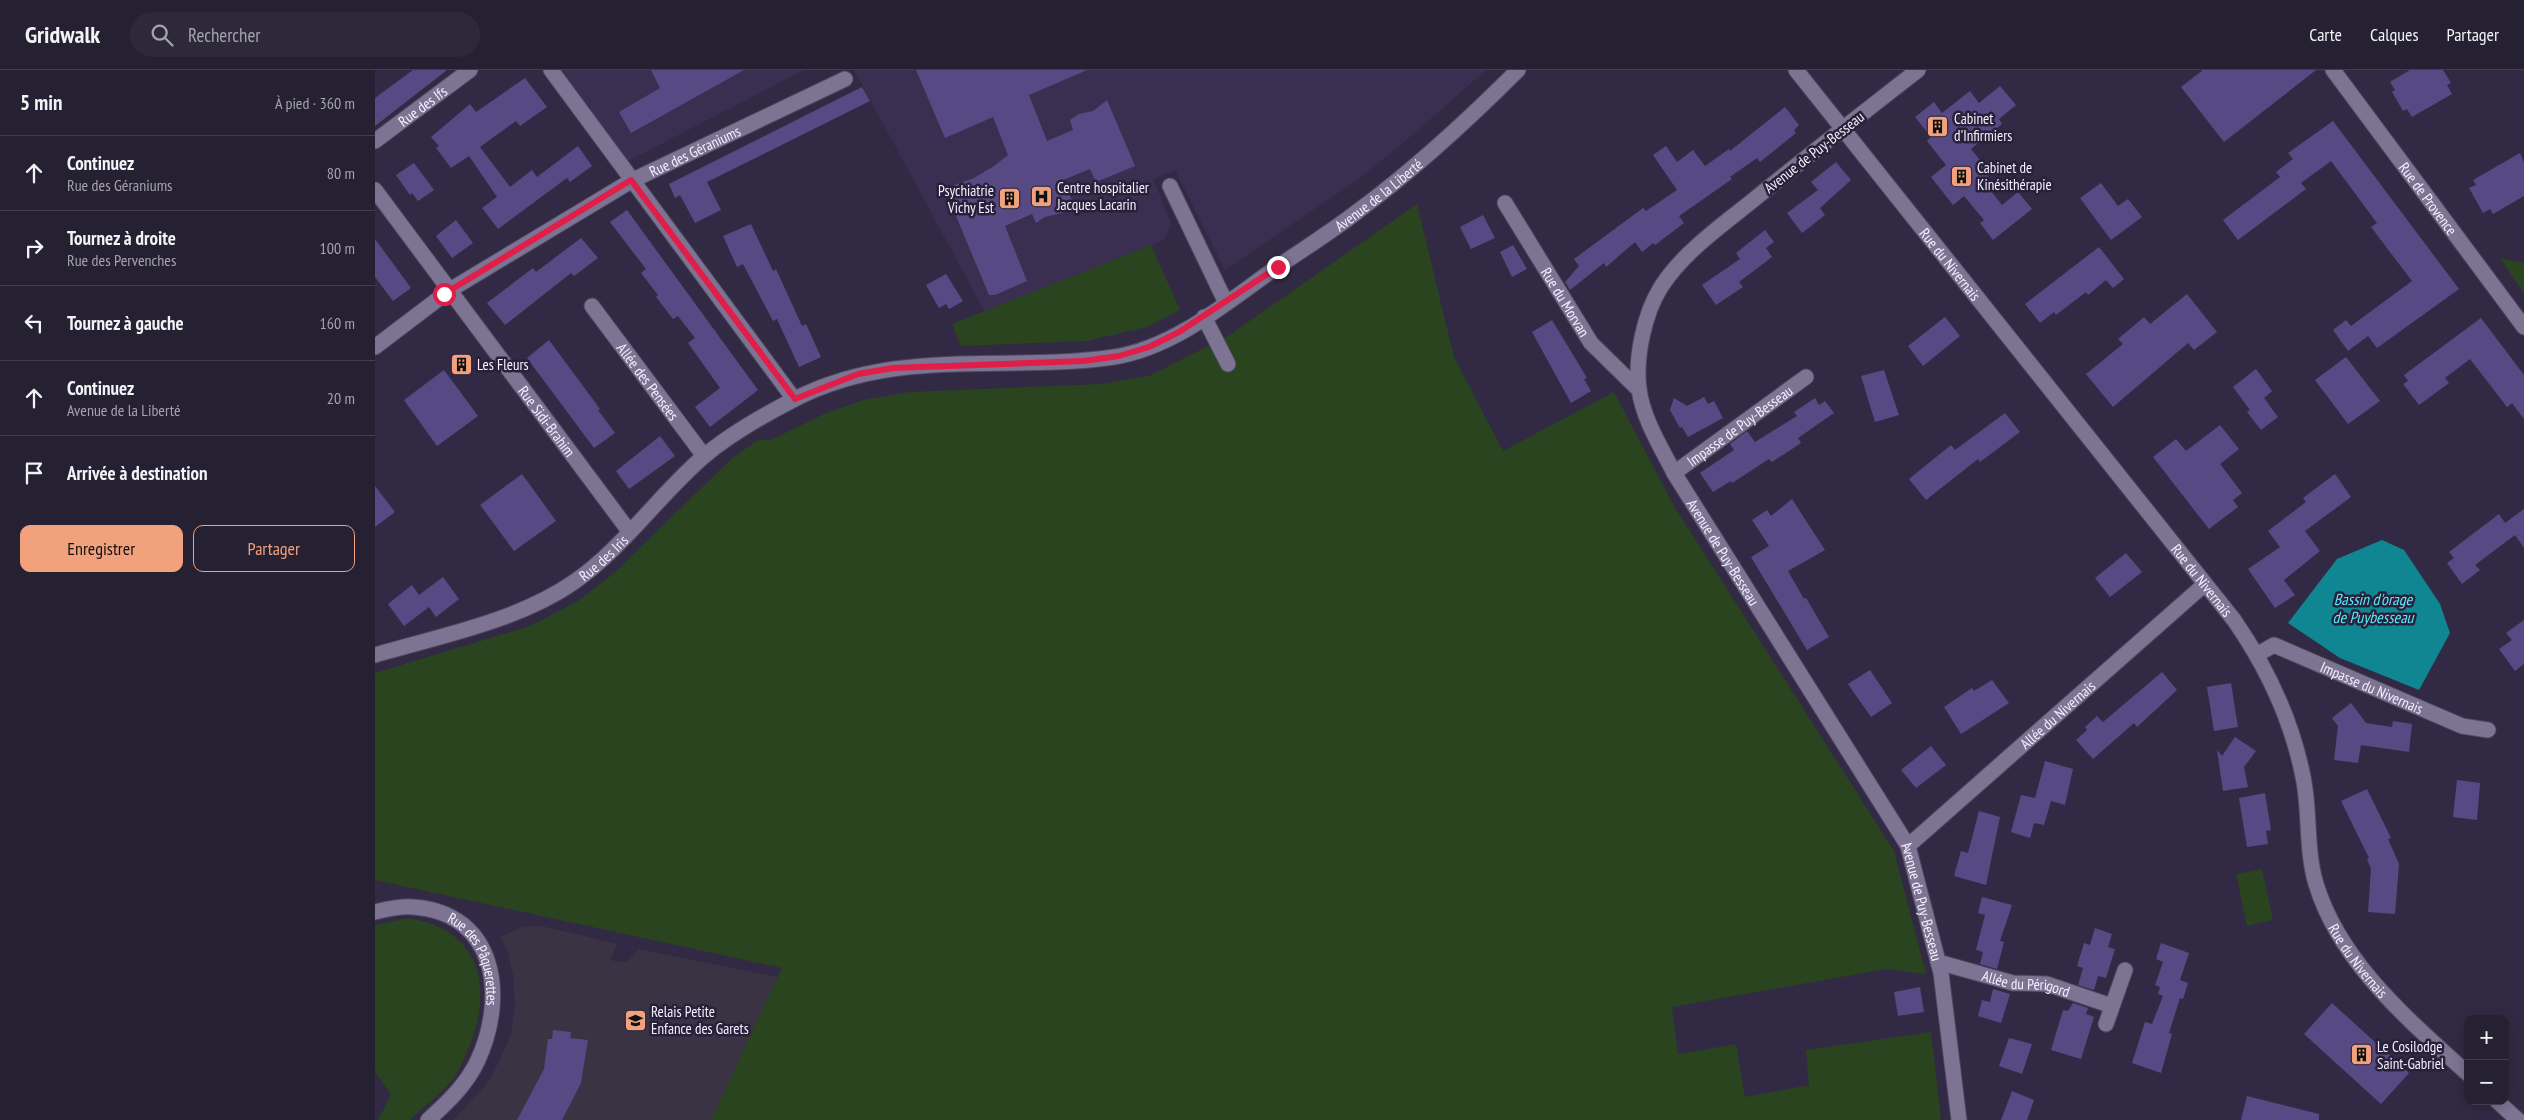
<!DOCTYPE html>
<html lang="fr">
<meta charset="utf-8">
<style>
:root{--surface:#262033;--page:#2e283b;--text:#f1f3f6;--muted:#a4a3ac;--line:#423e4e;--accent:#f1a17c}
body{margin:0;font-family:"PT Sans Narrow",sans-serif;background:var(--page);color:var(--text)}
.controls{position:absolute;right:15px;bottom:15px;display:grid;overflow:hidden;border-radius:10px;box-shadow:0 2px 12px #0003}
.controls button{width:45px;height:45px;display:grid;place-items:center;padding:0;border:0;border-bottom:1px solid var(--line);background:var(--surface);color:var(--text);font:25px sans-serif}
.stop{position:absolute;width:15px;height:15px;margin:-11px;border:4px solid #e11d48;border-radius:50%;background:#fff}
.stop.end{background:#e11d48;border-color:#fff;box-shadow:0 1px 5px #0008}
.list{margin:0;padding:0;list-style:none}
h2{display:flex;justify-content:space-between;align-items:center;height:65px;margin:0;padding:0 20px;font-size:21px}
h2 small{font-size:16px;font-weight:400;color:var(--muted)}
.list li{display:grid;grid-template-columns:32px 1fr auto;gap:15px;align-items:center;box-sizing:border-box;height:75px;padding:0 20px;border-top:1px solid var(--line)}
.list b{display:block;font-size:19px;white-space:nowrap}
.list p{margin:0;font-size:16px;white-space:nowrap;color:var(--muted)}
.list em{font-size:16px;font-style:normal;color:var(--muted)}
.actions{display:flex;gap:10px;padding:15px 20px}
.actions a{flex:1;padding:11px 0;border:1px solid var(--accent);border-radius:10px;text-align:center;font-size:18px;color:var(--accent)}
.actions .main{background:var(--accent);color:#111}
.icon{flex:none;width:28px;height:28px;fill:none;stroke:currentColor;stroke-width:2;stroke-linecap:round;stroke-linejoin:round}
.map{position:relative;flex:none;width:2149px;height:1050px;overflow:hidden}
header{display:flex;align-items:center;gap:30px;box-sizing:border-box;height:70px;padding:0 25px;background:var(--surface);border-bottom:1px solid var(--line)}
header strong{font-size:24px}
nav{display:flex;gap:28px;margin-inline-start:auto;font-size:18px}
.search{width:350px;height:45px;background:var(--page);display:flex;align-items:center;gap:12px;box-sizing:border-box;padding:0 18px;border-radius:28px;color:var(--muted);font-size:19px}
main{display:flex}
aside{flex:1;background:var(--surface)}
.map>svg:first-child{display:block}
</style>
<header>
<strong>Gridwalk</strong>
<div class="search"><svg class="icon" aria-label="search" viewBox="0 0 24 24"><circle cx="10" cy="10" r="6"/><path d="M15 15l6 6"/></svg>Rechercher</div>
<nav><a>Carte</a><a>Calques</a><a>Partager</a></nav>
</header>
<main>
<aside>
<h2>5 min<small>À pied · 360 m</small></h2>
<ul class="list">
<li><svg class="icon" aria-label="ahead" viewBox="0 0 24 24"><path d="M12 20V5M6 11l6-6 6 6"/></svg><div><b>Continuez</b><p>Rue des Géraniums</p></div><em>80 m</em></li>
<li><svg class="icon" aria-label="right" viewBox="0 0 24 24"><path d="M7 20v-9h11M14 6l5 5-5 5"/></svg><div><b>Tournez à droite</b><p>Rue des Pervenches</p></div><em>100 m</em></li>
<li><svg class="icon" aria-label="left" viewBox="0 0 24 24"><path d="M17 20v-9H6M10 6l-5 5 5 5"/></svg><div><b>Tournez à gauche</b></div><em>160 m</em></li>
<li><svg class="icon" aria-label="ahead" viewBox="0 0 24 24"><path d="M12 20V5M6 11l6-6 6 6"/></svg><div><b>Continuez</b><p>Avenue de la Liberté</p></div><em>20 m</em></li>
<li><svg class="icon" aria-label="arrive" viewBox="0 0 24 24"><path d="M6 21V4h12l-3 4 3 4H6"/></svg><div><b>Arrivée à destination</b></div></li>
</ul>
<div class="actions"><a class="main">Enregistrer</a><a>Partager</a></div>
</aside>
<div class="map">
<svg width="2149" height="1050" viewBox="0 0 2149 1050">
<rect width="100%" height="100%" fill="#322a44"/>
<!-- built -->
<g fill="#3b2f51">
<polygon points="187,0 429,0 253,91"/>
<polygon points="479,0 1111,0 1028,73 982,110 850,200 800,100 778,109 796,153 789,170 610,242"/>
</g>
<!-- education -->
<polygon fill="#3a3344" points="167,856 242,874 235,890 251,893 264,879 403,907 336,1050 78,1050 107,1020 117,1006 136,965 140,935 138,905 133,883 125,867 147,857"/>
<!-- green -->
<g fill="#29441e">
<polygon points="1042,134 1079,287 1128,381 1239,322 1299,436 1519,781 1551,904 1511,899 1297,937 1303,984 1361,974 1370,1027 1434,1015 1431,980 1556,962 1566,1050 336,1050 407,898 0,810 0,603 155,556 203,531 238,504 356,389 383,370 396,370 449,344 488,330 535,322 726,314 774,306 853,266"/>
<polygon points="776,175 805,240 772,257 711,271 586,276 577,254"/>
<polygon points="2125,188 2149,193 2149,224"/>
<polygon points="1887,799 1898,850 1872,856 1861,804"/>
<path d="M 33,848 C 105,859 119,916 94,977 C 90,987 85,999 79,1008 C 67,1023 49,1036 35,1050 L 3,1050 L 16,1025 L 0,1001 L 0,855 Z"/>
</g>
<!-- water -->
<polygon fill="#108692" points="2007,470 2029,480 2065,534 2075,563 2044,620 1965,588 1913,553 1962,489"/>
<!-- building -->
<g fill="#574a84">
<polygon points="38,0 72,0 0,56 0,28"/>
<polygon points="276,0 369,0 256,63 244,42 285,18"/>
<polygon points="541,0 712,0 654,25 672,71 698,60 695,50 704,44 718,41 732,30 760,96 721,112 715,99 688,110 699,135 691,142 670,147 661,153 657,144 630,156 652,211 620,225 614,225 571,122 579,115 599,108 619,96 633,85 618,47 570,68"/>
<polygon points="1828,0 1941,0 1849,72 1806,17"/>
<polygon points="2035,0 2068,0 2076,13 2072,15 2077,24 2037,47 2032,39 2028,41 2017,22 2020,20 2015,12"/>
<polygon points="150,8 172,37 145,56 141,51 105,77 135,117 157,100 162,107 203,76 217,96 195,112 192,108 123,159 107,138 122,127 94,86 76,98 61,78 64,76 56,67 95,34 101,42"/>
<polygon points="1625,16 1641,35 1624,49 1627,54 1596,79 1616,104 1608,111 1627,135 1643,122 1657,139 1618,170 1605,153 1609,150 1589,126 1578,135 1556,107 1571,95 1552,71 1556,67 1540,47 1559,32 1567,43 1595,21 1604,33"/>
<polygon points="487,17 495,31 332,112 346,140 320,153 305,125 300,128 294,114"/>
<polygon points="1410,37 1424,55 1419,60 1421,63 1385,92 1382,88 1355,107 1357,109 1304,146 1309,153 1280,175 1278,173 1267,182 1260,172 1231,197 1229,193 1195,220 1190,212 1204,196 1199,189 1268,138 1271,141 1302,120 1278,85 1291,76 1302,92 1318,80 1330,96 1354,79 1355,81"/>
<polygon points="1958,51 2084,219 2002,278 1993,266 1973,281 1958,260 1971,250 1976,256 2037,211 1996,157 2002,153 1956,91 1926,113 1931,119 1863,170 1848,150 1905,107 1901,102 1918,89 1913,83"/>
<polygon points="2145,83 2149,93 2149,126 2118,144 2115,139 2108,143 2094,118 2101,115 2098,110"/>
<polygon points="1461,92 1476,110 1445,138 1450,145 1427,163 1412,143 1443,120 1436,112"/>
<polygon points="39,93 59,120 43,131 37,123 35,125 21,105"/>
<polygon points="1726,113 1743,136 1753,129 1767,147 1736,170 1705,128"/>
<polygon points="252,140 383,320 335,357 320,337 345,318 313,273 320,268 303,246 298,249 281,227 283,225 266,203 271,199 235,152"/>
<polygon points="1108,145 1120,168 1096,179 1085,157"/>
<polygon points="81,150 98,173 77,188 61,166"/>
<polygon points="376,154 398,201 401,199 427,256 431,254 446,287 424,297 402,249 398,251 368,194 362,197 348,166"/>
<polygon points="1390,160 1399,172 1391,178 1397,187 1364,212 1368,217 1341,235 1327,215 1365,189 1361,183"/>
<polygon points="206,168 223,188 199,206 196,203 130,255 112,233 158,198 161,202"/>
<polygon points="0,169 36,218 18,231 0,207"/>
<polygon points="1138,175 1152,199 1137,207 1125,182"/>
<polygon points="1724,177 1749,209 1738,218 1731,210 1713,225 1711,222 1681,245 1679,242 1665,253 1650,234"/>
<polygon points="571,204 588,231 574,239 571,234 564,238 551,215"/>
<polygon points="1812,224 1842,262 1819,280 1813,273 1738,337 1711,304 1748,274 1743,269 1769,247 1775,254"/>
<polygon points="1570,247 1585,266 1548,296 1533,276"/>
<polygon points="2106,248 2149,305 2149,349 2137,333 2132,337 2095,289 2070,308 2074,313 2044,335 2028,314 2033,311 2029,305"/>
<polygon points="1177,250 1212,308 1209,309 1216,321 1196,333 1157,262"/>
<polygon points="174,270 225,339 223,340 240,363 219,378 152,288"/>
<polygon points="1971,287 2005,331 1973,354 1940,310"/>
<polygon points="1881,299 1897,321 1889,328 1903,347 1886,360 1872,342 1875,340 1858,317"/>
<polygon points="69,300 103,346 62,376 29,330"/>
<polygon points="1509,300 1524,345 1500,352 1486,306"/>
<polygon points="1329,327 1333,334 1339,331 1348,348 1313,367 1307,357 1305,358 1295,340 1299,328 1312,336"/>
<polygon points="1440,328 1444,335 1450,331 1459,343 1423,368 1426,373 1414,381 1397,392 1394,389 1357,413 1356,411 1338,422 1325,403 1359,380 1355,374 1372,361 1380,372 1422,346 1419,342"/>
<polygon points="1630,343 1645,362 1605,392 1603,389 1551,430 1534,409 1576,375 1580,380"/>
<polygon points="1845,355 1864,379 1845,394 1867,423 1858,430 1863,437 1834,459 1778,387 1801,369 1811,381"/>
<polygon points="285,366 300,386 254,419 241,401"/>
<polygon points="147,404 181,451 139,481 105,435"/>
<polygon points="1960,404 1976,427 1930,461 1945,481 1909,510 1920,525 1900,538 1873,499 1905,477 1893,461 1931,432 1928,428"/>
<polygon points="0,416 20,442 0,457"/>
<polygon points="1417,429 1450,480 1413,501 1429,529 1431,528 1454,567 1432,580 1376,487 1394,476 1377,450 1392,440 1396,446"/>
<polygon points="2149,439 2149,478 2140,465 2100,495 2105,500 2087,514 2072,493 2079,488 2074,482 2124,444 2130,453"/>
<polygon points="1751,483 1767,502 1735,527 1720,508"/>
<polygon points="68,507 84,529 61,547 54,537 29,556 13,534 37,515 44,525"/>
<polygon points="2149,550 2149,594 2140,601 2124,579 2137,570 2131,563"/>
<polygon points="1495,600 1517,633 1496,647 1473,614"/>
<polygon points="1787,602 1802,620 1762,657 1759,653 1718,689 1701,670 1712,660 1710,657 1722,646 1728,652"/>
<polygon points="1617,610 1634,633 1586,664 1569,637 1597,618 1599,621"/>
<polygon points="1856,613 1863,657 1839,661 1832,617"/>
<polygon points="1976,633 1991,653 2017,657 2018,651 2037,654 2034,682 1986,675 1983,693 1959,690 1963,656 1957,648"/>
<polygon points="1860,667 1881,681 1869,697 1873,717 1848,721 1842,680 1847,686"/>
<polygon points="1556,676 1571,695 1541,718 1526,700"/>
<polygon points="1670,691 1698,699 1690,735 1676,731 1669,755 1659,753 1655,768 1636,762 1646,725 1660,728"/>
<polygon points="2082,710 2105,713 2102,750 2078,747"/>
<polygon points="1992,719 2016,768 2013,769 2024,794 2020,844 1993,842 1996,799 1992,789 1994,788 1966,731"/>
<polygon points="1890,723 1896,760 1891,761 1893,774 1872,777 1864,728"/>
<polygon points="1604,741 1625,747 1611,815 1579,806 1586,781 1593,783"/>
<polygon points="1607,827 1637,835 1625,871 1629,872 1622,899 1605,894 1608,882 1601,880 1610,845 1603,843"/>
<polygon points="1720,858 1737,864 1733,877 1740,879 1731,908 1723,906 1719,920 1703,915 1708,898 1702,896 1709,873 1715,875"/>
<polygon points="1786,873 1814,883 1805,910 1813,913 1808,929 1805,928 1794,963 1797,964 1786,1003 1757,993 1770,952 1777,954 1788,926 1783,924 1785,917 1780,915 1788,892 1781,889"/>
<polygon points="1545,917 1549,942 1523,946 1519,922"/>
<polygon points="1618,919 1635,924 1626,953 1603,946 1607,930 1615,932"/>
<polygon points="1698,933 1713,938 1711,944 1719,947 1706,989 1676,980 1688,940 1693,941"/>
<polygon points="1957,933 2034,1003 2006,1034 1929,964"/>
<polygon points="178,960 196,962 195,968 213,970 206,1013 187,1050 142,1050 169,999 173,969 177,969"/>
<polygon points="1634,968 1657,974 1647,1004 1624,996"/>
<polygon points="1637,1021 1659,1030 1652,1050 1626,1050"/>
<polygon points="1872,1026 1944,1044 1944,1050 1866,1050"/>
</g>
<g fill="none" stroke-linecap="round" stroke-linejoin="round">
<defs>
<g id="minor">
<polyline points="176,0 419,329"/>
<path id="s1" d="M 1421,0 L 1859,550 C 1893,599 1918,652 1929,712 C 1935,745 1931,781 1941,814 C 1965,893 2034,950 2093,1004"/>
<path id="s2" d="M 1543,0 C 1489,42 1435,84 1382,127 C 1349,154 1309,181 1286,217 C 1269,244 1260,288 1264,319 C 1268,349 1286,377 1299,403 L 1533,776 L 1566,903 L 1584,1050"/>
<path id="s3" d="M 1958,0 L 2149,257"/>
<path id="s4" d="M 0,71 L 95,0"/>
<polyline points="795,116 851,233"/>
<path id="s5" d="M 0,120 L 254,461"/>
<path id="s6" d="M 1130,133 L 1216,273 L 1264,320"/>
<path id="s7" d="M 217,236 L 329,386"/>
<polyline points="829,247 853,294"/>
<path id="s8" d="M 0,277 L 75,220 L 256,111 L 470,9"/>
<path id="s9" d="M 1299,403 L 1431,307"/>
<path id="s10" d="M 1883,584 L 1899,575 L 2087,656 L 2113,660"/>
<path id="s11" d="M 0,585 C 65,566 143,551 199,512 C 248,478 283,426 328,387 C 355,364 387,346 418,330 C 522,276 629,303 739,287 C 797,278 849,235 895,202 C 925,181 955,163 983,141 C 1040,99 1093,50 1143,0"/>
<path id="s12" d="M 1533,776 L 1830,514"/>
<path id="s13" d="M 0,842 C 12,839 25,836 38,837 C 123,843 132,929 102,992 C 91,1015 72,1033 53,1050"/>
<path id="s14" d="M 1563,892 L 1638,913 L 1672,914 L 1737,936"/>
<polyline points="1731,954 1750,900"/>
<polyline points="2122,1031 2143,1050"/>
</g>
</defs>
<!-- minor casing -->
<use href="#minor" stroke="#4e475d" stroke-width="17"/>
<!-- minor -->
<use href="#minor" stroke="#7d7393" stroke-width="15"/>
</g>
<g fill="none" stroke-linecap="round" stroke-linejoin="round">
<!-- route -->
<polyline stroke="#e11d48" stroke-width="6" points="69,224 256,110 420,329 483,304 518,298 708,291 744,286 774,277 804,262 903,197"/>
</g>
<!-- icons -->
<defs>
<symbol id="building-square" viewBox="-11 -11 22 22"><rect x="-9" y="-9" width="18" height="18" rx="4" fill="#f1a17c" stroke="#29203a"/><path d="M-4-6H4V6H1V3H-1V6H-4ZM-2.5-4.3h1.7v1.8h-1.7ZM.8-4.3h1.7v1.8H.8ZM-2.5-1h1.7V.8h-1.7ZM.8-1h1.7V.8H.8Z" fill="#111"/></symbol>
<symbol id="hospital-square" viewBox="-11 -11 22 22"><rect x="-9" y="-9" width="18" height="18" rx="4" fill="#f1a17c" stroke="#29203a"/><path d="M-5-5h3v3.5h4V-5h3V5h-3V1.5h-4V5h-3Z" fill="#111"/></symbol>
<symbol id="school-square" viewBox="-11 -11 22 22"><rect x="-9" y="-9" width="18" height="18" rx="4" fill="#f1a17c" stroke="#29203a"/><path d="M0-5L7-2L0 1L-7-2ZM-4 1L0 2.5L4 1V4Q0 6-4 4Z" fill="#111"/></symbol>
</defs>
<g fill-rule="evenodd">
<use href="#building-square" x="1550" y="44" width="25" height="25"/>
<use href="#building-square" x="1574" y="94" width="25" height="25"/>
<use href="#hospital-square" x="654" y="114" width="25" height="25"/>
<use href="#building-square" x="622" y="116" width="25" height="25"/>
<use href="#building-square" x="74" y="282" width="25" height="25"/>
<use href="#school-square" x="248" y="938" width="25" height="25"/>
<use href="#building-square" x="1974" y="972" width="25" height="25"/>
</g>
<g text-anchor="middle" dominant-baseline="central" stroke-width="5" stroke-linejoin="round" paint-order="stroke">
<!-- street labels -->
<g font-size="15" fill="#f4f0fe" stroke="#29203a">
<text stroke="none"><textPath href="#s4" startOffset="59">Rue des Ifs</textPath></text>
<text stroke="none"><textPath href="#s8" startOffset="376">Rue des Géraniums</textPath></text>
<text transform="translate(1439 82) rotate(-38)">Avenue de Puy-Besseau</text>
<text stroke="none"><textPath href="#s11" startOffset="1139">Avenue de la Liberté</textPath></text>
<text stroke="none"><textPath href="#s3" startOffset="160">Rue de Provence</textPath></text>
<text stroke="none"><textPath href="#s1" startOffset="248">Rue du Nivernais</textPath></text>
<text stroke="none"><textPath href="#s6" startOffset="116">Rue du Morvan</textPath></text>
<text stroke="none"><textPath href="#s7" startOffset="94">Allée des Pensées</textPath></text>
<text stroke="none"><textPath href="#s5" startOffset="288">Rue Sidi-Brahim</textPath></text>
<text stroke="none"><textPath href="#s9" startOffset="81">Impasse de Puy-Besseau</textPath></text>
<text stroke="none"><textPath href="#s2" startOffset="628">Avenue de Puy-Besseau</textPath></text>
<text stroke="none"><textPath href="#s11" startOffset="251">Rue des Iris</textPath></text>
<text stroke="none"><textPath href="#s1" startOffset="652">Rue du Nivernais</textPath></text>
<text stroke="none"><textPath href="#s10" startOffset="125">Impasse du Nivernais</textPath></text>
<text stroke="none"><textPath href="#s12" startOffset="199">Allée du Nivernais</textPath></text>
<text stroke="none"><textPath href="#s2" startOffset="1032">Avenue de Puy-Besseau</textPath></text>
<text stroke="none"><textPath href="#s1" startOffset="1072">Rue du Nivernais</textPath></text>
<text stroke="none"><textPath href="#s13" startOffset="129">Rue des Pâquerettes</textPath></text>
<text stroke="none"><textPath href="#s14" startOffset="91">Allée du Périgord</textPath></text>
</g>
<!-- poi labels -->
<g font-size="15" fill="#f4f0fe" stroke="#29203a" text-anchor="start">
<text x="1579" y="48">Cabinet<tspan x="1579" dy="17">d'Infirmiers</tspan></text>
<text x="1602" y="97">Cabinet de<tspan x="1602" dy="17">Kinésithérapie</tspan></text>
<text x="682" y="117">Centre hospitalier<tspan x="682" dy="17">Jacques Lacarin</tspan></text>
<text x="619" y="120" text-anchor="end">Psychiatrie<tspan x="619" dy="17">Vichy Est</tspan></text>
<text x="102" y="294">Les Fleurs</text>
<text x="276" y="941">Relais Petite<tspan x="276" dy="17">Enfance des Garets</tspan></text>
<text x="2002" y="976">Le Cosilodge<tspan x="2002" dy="17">Saint-Gabriel</tspan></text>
</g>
<!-- water labels -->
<g font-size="16" font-style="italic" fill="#59ebfc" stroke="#29203a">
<text x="1998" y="529">Bassin d'orage<tspan x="1998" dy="18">de Puybesseau</tspan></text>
</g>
</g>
</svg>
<div class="controls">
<button>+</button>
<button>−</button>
</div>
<div class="stop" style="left:69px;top:224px"></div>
<div class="stop end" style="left:903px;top:197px"></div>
</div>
</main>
